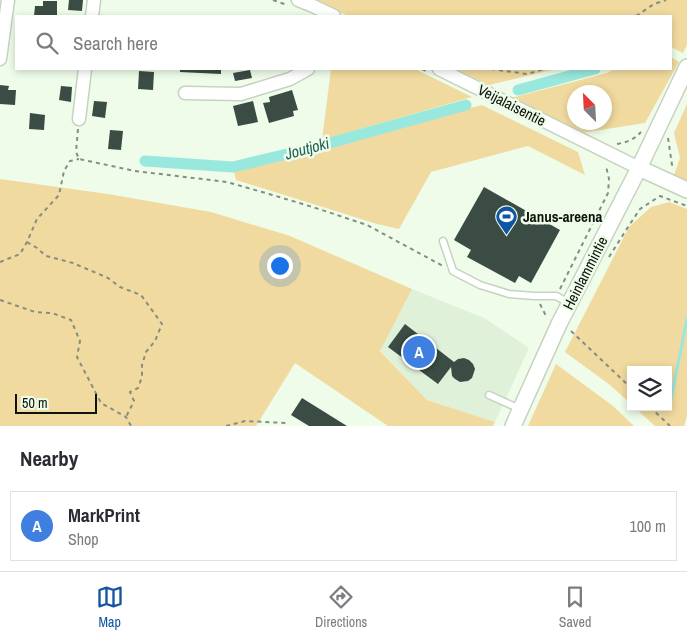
<!DOCTYPE html>
<style>
:root{--surface:#fff;--page:#f2f2f3;--text:#2b2b33;--muted:#7c7c81;--line:#e1e1e2;--accent:#1055a4}
body{margin:0;font-family:"Archivo Narrow",sans-serif;background:var(--page);color:var(--text)}
.controls{position:absolute;right:15px;bottom:15px;display:grid;overflow:hidden;border-radius:0px;box-shadow:0 2px 8px #0003}
.controls button{width:45px;height:45px;display:grid;place-items:center;padding:0;border:0;border-bottom:1px solid var(--line);background:var(--surface);color:var(--text);font:25px sans-serif}
.compass{position:absolute;left:567px;top:85px;width:45px;height:45px;border-radius:50%;background:var(--surface);box-shadow:0 2px 8px #0003;rotate:336deg}
.scale{position:absolute;left:15px;bottom:12px;width:82px;box-sizing:border-box;padding-left:5px;border:2px solid #0e130c;border-top:0;font-size:14px;line-height:18px;white-space:nowrap;color:#0e130c;-webkit-text-stroke:4px #eefce9;paint-order:stroke}
.you{position:absolute;left:279px;top:265px;width:18px;height:18px;margin:-12px;border:4px solid #fff;border-radius:50%;background:#1a73e8;box-shadow:0 0 0 8px #1a73e833}
.badge{display:grid;place-items:center;width:32px;height:32px;border-radius:50%;background:var(--accent);color:#fff;font-size:16px;font-weight:700}
.pin{position:absolute;translate:-50% -50%;border:2px solid #fff;box-shadow:0 1px 5px #0006}
.list{margin:0;padding:0;list-style:none}
h2{display:flex;justify-content:space-between;align-items:center;height:65px;margin:0;padding:0 20px;font-size:21px}
h2 small{font-size:16px;font-weight:400;color:var(--muted)}
.list li{display:grid;grid-template-columns:32px 1fr auto;gap:15px;align-items:center;box-sizing:border-box;height:70px;margin:0 10px 10px;padding:0 10px;border:1px solid var(--line);border-radius:0px}
.list b{display:block;font-size:19px;white-space:nowrap}
.list p{margin:0;font-size:16px;white-space:nowrap;color:var(--muted)}
.list em{font-size:16px;font-style:normal;color:var(--muted)}
.icon{flex:none;width:28px;height:28px;fill:none;stroke:currentColor;stroke-width:2;stroke-linecap:round;stroke-linejoin:round}
.map{position:relative;flex:none;width:687px;height:426px;overflow:hidden}
.search{position:absolute;background:var(--surface);box-shadow:0 2px 8px #0003;left:15px;right:15px;top:15px;height:55px;display:flex;align-items:center;gap:12px;box-sizing:border-box;padding:0 18px;border-radius:0px;color:var(--muted);font-size:19px}
.sheet{height:145px;background:var(--surface)}
nav{display:flex;justify-content:space-around;align-items:center;box-sizing:border-box;height:70px;border-top:1px solid var(--line);background:var(--surface);font-size:14px;color:var(--muted)}
nav a{display:grid;justify-items:center;gap:2px}
nav .on{color:var(--accent)}
.map>svg:first-child{display:block}
</style>
<div class="map">
<svg width="687" height="426" viewBox="0 0 687 426">
<rect width="100%" height="100%" fill="#eefce9"/>
<!-- built -->
<polygon fill="#e0f1d9" points="412,289 484,318 529,348 495,422 427,400 380,350"/>
<!-- green -->
<g fill="#f1da9f" fill-rule="evenodd">
<polygon points="315,0 687,0 687,45 683,53 671,47 671,16 348,16"/>
<path d="M 671,57 L 679,62 L 645,123 L 581,133 L 511,98 L 607,73 L 614,69 L 671,69 ZM 574,92 L 604,92 L 604,122 L 574,122 Z"/>
<polygon points="331,69 415,69 472,97 322,140"/>
<polygon points="455,69 556,69 489,85"/>
<polygon points="687,104 687,181 674,175 680,158 674,133"/>
<polygon points="482,105 578,152 585,175 528,146 431,172 399,229 377,224 236,180 234,172"/>
<polygon points="0,179 108,194 211,212 290,236 412,289 380,351 427,400 495,422 493,426 388,426 295,363 256,426 0,426"/>
<polygon points="669,202 687,209 687,416 684,426 655,426 634,407 668,407 668,370 631,370 631,404 610,385 565,352 629,227 651,207"/>
<polygon points="556,364 613,406 634,426 528,426"/>
</g>
<g fill="none" stroke-linecap="round" stroke-linejoin="round">
<!-- stream -->
<polyline stroke="#99e8dd" stroke-width="3" points="668,406 671,399 687,319"/>
<!-- canal -->
<g stroke="#99e8dd" stroke-width="11">
<polyline points="518,90 595,69"/>
<polyline points="145,161 233,167 312,148 466,105"/>
</g>
</g>
<!-- building -->
<g fill="#3a4c43">
<polygon points="69,0 83,0 82,11 68,10"/>
<polygon points="43,1 57,1 57,16 34,16 35,6 43,6"/>
<polygon points="180,69 221,69 221,74 180,72"/>
<polygon points="250,70 252,78 235,81 233,73"/>
<polygon points="139,71 154,72 153,90 138,89"/>
<polygon points="0,85 9,86 8,90 16,90 15,105 0,104"/>
<polygon points="61,86 72,87 71,102 59,100"/>
<polygon points="292,90 298,110 293,111 294,116 269,123 263,103 270,102 269,97"/>
<polygon points="94,101 107,102 105,118 92,116"/>
<polygon points="253,101 258,122 238,126 233,106"/>
<polygon points="30,113 45,115 44,130 29,129"/>
<polygon points="110,130 123,131 121,150 108,149"/>
<polygon points="484,187 560,230 531,283 519,276 515,283 467,257 471,250 454,240"/>
<polygon points="405,324 454,362 458,359 464,358 469,360 473,364 475,369 472,378 468,381 460,382 455,379 452,376 451,367 438,384 388,347"/>
<polygon points="302,398 347,426 309,426 291,415"/>
</g>
<g fill="none" stroke-linecap="round" stroke-linejoin="round">
<defs>
<g id="service">
<polyline points="443,241 453,271 480,285 509,294 534,296 556,296 569,303"/>
<polyline points="489,395 520,409"/>
</g>
<g id="minor">
<polyline points="298,0 313,6 334,16"/>
<polyline points="92,16 94,0"/>
<polyline points="0,59 8,0"/>
<polyline points="439,69 639,168"/>
<polyline points="185,93 241,94 290,79 308,69"/>
<polyline points="79,119 85,69"/>
</g>
<g id="tertiary">
<polyline points="639,168 687,190"/>
<polyline points="513,426 559,324 639,168 687,67"/>
</g>
</defs>
<!-- service casing -->
<use href="#service" stroke="#c6d3c1" stroke-width="9"/>
<!-- minor casing -->
<use href="#minor" stroke="#c6d3c1" stroke-width="15"/>
<!-- tertiary casing -->
<use href="#tertiary" stroke="#c6d3c1" stroke-width="18"/>
<!-- path -->
<g stroke="#858e81" stroke-width="2" stroke-dasharray="4 4" stroke-linecap="butt">
<polyline points="273,0 287,5"/>
<polyline points="636,16 654,4 666,0"/>
<polyline points="422,69 428,72"/>
<polyline points="491,69 527,74 545,69"/>
<polyline points="78,129 76,152 79,159 135,171 227,182 276,196 319,209 367,225 443,266"/>
<polyline points="668,138 672,165 671,168"/>
<path d="M 617,144 C 627,142 634,140 641,132"/>
<polyline points="27,242 37,248 46,256 73,263 108,278 120,287 141,295 162,324 155,341 146,352 142,365 142,377 138,388 130,392 134,401 126,417"/>
<polyline points="609,257 628,227 640,209 660,196 687,206"/>
<polyline points="0,262 20,254 27,242 37,219 59,195 64,171 70,161 79,159"/>
<polyline points="560,289 608,193 609,179 606,166"/>
<polyline points="0,300 35,312 52,313 71,320 80,341 77,357 101,403 126,417 131,426"/>
<polyline points="540,304 547,318"/>
<polyline points="571,331 631,388"/>
<polyline points="650,407 670,426"/>
<polyline points="226,426 245,421 286,423"/>
</g>
<!-- service -->
<use href="#service" stroke="#fff" stroke-width="6"/>
<!-- minor -->
<use href="#minor" stroke="#fff" stroke-width="12"/>
<!-- tertiary -->
<use href="#tertiary" stroke="#fff" stroke-width="15"/>
</g>
<!-- icons -->
<defs>
<symbol id="stadium-pin" viewBox="-11 -11 22 30"><path d="M0 17L-7.5 6A9.5 9.5 0 1 1 7.5 6Z" fill="#1055a4" stroke="#eefce9"/><path d="M0-5a6.5 5 0 1 0 0 10a6.5 5 0 1 0 0-10ZM-3.5-1.8h7v3.6h-7Z" fill="#fff"/></symbol>
</defs>
<g fill-rule="evenodd">
<use href="#stadium-pin" x="494" y="204" width="25" height="34"/>
</g>
<g text-anchor="middle" dominant-baseline="central" stroke-width="5" stroke-linejoin="round" paint-order="stroke">
<!-- street labels -->
<g font-size="15" fill="#0e130c" stroke="#eefce9">
<text transform="translate(512 105) rotate(27)">Veijalaisentie</text>
<text transform="translate(585 273) rotate(-63)">Heinlammintie</text>
</g>
<!-- poi labels -->
<g font-size="15" font-weight="bold" fill="#0e130c" stroke="#eefce9" text-anchor="start">
<text x="523" y="216">Janus-areena</text>
</g>
<!-- water labels -->
<g font-size="16" font-style="italic" fill="#21625a" stroke="#eefce9">
<text transform="translate(307 148) rotate(-15)">Joutjoki</text>
</g>
</g>
</svg>
<div class="controls">
<button><svg class="icon" aria-label="layers" viewBox="0 0 24 24"><path d="M12 4l9 5-9 5-9-5zM3 14l9 5 9-5"/></svg></button>
</div>
<svg class="compass" viewBox="-18 -18 36 36"><path d="M0-13l5 13h-10z" fill="#e53935"/><path d="M0 13l5-13h-10z" fill="#7c7c81"/></svg>
<div class="scale">50 m</div>
<div class="you"></div>
<div class="pin badge" style="left:419px;top:352px;background:#3f7fe0">A</div>
<div class="search"><svg class="icon" aria-label="search" viewBox="0 0 24 24"><circle cx="10" cy="10" r="6"/><path d="M15 15l6 6"/></svg>Search here</div>
</div>
<section class="sheet">
<h2>Nearby<small></small></h2>
<ul class="list">
<li><span class="badge" style="background:#3f7fe0">A</span><div><b>MarkPrint</b><p>Shop</p></div><em>100 m</em></li>
</ul>
</section>
<nav>
<a class="on"><svg class="icon" aria-label="map" viewBox="0 0 24 24"><path d="M3 6l6-2 6 2 6-2v14l-6 2-6-2-6 2zM9 4v14M15 6v14"/></svg>Map</a>
<a><svg class="icon" aria-label="directions" viewBox="0 0 24 24"><path d="M12 3l9 9-9 9-9-9zM9 14v-3h6M13 9l2 2-2 2"/></svg>Directions</a>
<a><svg class="icon" aria-label="saved" viewBox="0 0 24 24"><path d="M7 4h10v16l-5-4-5 4z"/></svg>Saved</a>
</nav>
